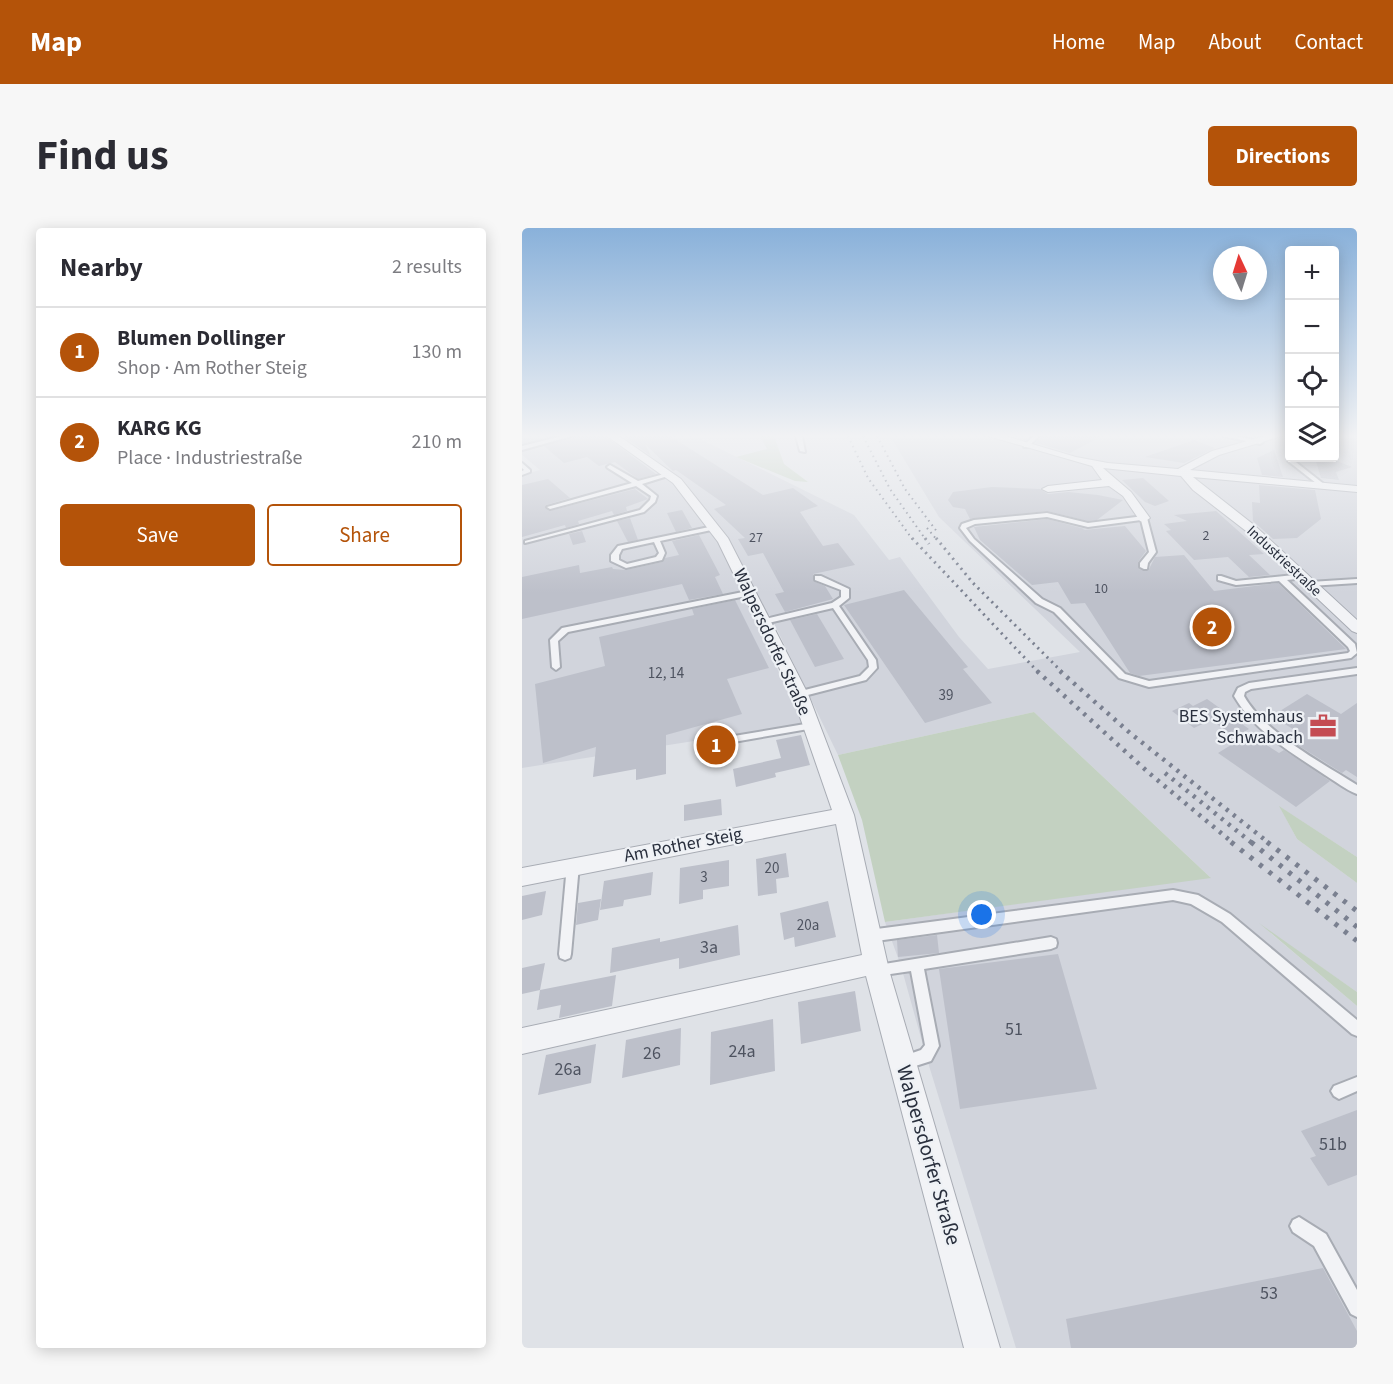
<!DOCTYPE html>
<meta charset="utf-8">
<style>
:root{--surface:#fff;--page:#f7f7f7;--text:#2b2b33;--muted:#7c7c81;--line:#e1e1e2;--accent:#b45309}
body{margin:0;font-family:"Source Sans 3",sans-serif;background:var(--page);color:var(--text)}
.controls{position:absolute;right:18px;top:18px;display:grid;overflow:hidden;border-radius:6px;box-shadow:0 3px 15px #0003}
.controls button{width:54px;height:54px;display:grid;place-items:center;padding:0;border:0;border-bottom:2px solid var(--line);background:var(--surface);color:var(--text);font:30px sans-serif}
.compass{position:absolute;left:691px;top:18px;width:54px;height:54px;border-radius:50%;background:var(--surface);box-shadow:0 3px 15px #0003;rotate:356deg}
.you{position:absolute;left:460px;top:687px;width:21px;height:21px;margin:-15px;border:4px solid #fff;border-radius:50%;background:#1a73e8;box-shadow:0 0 0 9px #1a73e833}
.badge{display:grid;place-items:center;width:39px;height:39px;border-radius:50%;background:var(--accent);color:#fff;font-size:20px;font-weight:700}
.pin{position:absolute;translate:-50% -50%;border:3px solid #fff;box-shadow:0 2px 6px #0006}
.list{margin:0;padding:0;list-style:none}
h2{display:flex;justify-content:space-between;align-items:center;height:78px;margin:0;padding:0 24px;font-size:26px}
h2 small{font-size:20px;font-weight:400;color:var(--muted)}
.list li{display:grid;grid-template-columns:39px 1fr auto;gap:18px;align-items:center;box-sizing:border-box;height:90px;padding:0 24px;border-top:2px solid var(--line)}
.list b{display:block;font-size:22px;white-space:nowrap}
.list p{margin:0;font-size:20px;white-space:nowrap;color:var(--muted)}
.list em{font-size:20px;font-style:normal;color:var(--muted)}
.actions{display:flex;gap:12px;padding:18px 24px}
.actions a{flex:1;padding:14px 0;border:2px solid var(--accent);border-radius:6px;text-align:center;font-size:21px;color:var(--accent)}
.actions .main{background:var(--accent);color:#fff}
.icon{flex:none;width:33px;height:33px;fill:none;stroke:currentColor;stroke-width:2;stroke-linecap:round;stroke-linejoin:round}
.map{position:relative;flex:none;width:835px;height:1120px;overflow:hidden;border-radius:6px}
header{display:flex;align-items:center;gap:36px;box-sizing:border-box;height:84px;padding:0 30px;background:var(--accent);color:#fff}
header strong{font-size:28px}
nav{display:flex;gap:33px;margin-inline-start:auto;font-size:21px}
.intro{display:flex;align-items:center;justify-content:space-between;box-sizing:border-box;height:144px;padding:0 36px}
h1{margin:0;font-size:42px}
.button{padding:15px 27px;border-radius:6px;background:var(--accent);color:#fff;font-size:21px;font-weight:700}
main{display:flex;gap:36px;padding:0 36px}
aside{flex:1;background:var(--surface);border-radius:6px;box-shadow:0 3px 15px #0003}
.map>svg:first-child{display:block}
</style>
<header>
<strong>Map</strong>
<nav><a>Home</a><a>Map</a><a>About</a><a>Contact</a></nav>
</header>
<div class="intro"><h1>Find us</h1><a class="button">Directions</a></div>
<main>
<aside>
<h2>Nearby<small>2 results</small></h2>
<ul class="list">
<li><span class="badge">1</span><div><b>Blumen Dollinger</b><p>Shop · Am Rother Steig</p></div><em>130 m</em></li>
<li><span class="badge">2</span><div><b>KARG KG</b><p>Place · Industriestraße</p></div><em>210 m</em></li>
</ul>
<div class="actions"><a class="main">Save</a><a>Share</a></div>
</aside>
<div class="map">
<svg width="835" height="1120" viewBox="0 0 835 1120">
<rect width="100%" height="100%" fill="#dfe2e7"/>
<!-- built -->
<polygon fill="#d1d4dc" points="0,208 172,208 332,287 367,332 378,329 437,409 466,441 558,424 417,289 368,208 767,208 768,230 812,230 813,208 835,208 835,629 758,579 775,611 835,655 835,764 744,701 835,778 835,1120 494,1120 404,828 379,738 363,694 688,649 512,484 316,527 248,387 233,391 280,496 0,540 0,247 18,242 0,227"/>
<!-- green -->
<g fill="#c3d1c1">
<polygon points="238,208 252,208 262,236 286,254 273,253 214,229 245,221"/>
<polygon points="512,484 689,650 363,694 340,592 316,527"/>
<polygon points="757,578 835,629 835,655 775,611"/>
<polygon points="737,695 835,764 835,778"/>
</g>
<!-- building -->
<g fill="#bdc0ca">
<polygon points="52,208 83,208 134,246 116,251 93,234 77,238 65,229 42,235 22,218"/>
<polygon points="101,208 148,208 241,267 271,260 296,278 278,284 301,318 316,315 333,337 291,346 291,353 303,358 311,371 263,384 253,366 262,364 241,325 226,328 216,311 223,310 192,281 204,277 154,242 151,243 123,216 129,228"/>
<polygon points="519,208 580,208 548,225 514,215"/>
<polygon points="672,212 693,220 662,235 623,229"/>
<polygon points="752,222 761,249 740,247 735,230"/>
<polygon points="793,230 807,230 830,239 814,244 817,252 799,250"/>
<polygon points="621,250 647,273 633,278 623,274 600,252"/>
<polygon points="26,251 48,270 24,277 23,279 27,283 113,261 126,271 104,279 105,283 92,287 90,283 56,293 57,296 44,300 43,297 0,309 0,257"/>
<polygon points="737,257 793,262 799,291 775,310 751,311 731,293 730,274 738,275"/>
<polygon points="470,259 518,261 526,266 546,264 576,267 601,272 575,292 566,293 525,283 448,291 443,281 431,279 426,272 431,264"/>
<polygon points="160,282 170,300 154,304 145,285"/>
<polygon points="694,283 742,326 727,327 748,347 727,349 706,329 672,332 644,303 649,302 642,296 665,293 652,287"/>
<polygon points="108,290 116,312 106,314 95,293"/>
<polygon points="525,291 563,301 561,302 603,298 624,323 616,334 617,341 626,343 633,329 662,327 692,363 756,355 824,421 617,448 608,445 563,375 549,376 536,354 510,357 458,312 452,299"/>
<polygon points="60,303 64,314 51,317 47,306"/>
<polygon points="177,307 198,347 193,349 201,366 167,372 160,356 0,391 0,349 57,337 58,345 90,339 91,341 104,342 140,334 143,330 157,327 150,313"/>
<polygon points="382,362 446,439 441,441 470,475 403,495 322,377"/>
<polygon points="213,372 247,440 205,451 220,486 144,507 144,546 114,552 114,541 71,549 74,519 21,535 13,456 83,438 77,409 172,387 170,381"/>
<polygon points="295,386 322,431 293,439 268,392"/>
<polygon points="785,466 819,486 835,475 835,549 824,542 820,545 774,516 782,508 750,488"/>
<polygon points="685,471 727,501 713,509 689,492 672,500 650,483 667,475 671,478"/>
<polygon points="727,506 757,525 762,522 808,553 774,579 696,525"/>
<polygon points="279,507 288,537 253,545 254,549 214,559 211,541 259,530 254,512"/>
<polygon points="199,571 200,587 162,593 162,577"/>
<polygon points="264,625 267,649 254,651 255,665 236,668 234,631"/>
<polygon points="207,632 207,658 181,662 181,671 157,676 158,640"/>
<polygon points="131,644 129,667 102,672 101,678 78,682 82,653"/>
<polygon points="24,663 20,687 0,692 0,668"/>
<polygon points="79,671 76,692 54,697 56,675"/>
<polygon points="306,673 314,709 273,719 272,709 262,712 258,685"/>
<polygon points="216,697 218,727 157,741 157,730 88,745 90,720 138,710 138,714"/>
<polygon points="415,707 417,725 376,729 375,712"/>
<polygon points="536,726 575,861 438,881 417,741"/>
<polygon points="23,735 18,762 0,766 0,740"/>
<polygon points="94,747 90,778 37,790 39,777 15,782 18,762"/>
<polygon points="333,763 339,803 279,816 276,774"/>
<polygon points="251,791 253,843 188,857 189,804"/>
<polygon points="159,800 158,837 100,850 104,812"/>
<polygon points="74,816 69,855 16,867 24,827"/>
<polygon points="835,882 835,947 806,958 788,930 794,928 779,903"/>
<polygon points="801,1040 835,1103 835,1120 549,1120 544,1091"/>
</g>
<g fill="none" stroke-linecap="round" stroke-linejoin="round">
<defs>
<g id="lane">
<polygon points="40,208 50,208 0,222 0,218"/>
<polygon points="274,208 280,208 283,224 278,223"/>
<polygon points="512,208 517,208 506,219 502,219 502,217"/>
<polygon points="701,208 714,208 741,214 738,216"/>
<polygon points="766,231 770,231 803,257 803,259 799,259 766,233"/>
<polygon points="0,235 8,242 8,244 0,247 0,243 2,242 0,240"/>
<polygon points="88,237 116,253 146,245 149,247 120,256 135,268 133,274 122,284 3,315 3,313 118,282 128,272 129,268 114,258 28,281 25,279 110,255 86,240 85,239"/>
<polygon points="525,285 566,295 622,288 625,290 634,324 626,335 625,341 622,341 618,339 618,335 627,324 619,292 566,299 525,289 453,296 444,300 452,311 520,371 538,380 603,446 627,453 826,425 828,423 826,419 757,353 714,357 696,352 696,348 699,348 714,353 782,346 782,350 765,352 833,416 835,425 829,430 627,459 597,450 532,384 514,375 448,313 438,300 440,296 452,292"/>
<path d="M 192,298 L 195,300 L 194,301 L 138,313 L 143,325 L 140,332 L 104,340 L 89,333 L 89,327 L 96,318 ZM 132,314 L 137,325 L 134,329 L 105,336 L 97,332 L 97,327 L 100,321 Z"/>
<polygon points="293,348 299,348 327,361 327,370 317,378 354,432 355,440 344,452 278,469 273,466 275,464 338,448 347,439 346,432 311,380 242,396 238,394 239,392 310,375 319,369 319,362 293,352"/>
<polygon points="835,351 835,355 788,358 784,356 788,354"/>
<polygon points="226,363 229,363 229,367 46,404 36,413 38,439 34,442 30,439 28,412 40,400"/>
<path d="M 835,440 L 835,446 L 729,461 L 723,464 L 722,468 C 742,504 800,535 835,557 L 835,566 C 824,562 813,553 803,547 C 770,525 732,503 712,468 L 716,460 L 727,455 Z"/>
<polygon points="289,495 292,496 294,498 292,500 200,516 195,513 200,510"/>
<polygon points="51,632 55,634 57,637 49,726 48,730 43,732 38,730 37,726 45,637 47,634"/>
<polygon points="651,662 676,667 708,686 835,792 835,808 830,806 700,694 669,676 651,672 347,714 343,712 341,708 343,704 347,702"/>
<polygon points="529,709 534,711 535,715 534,719 529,721 402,741 417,818 409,833 381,842 376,840 374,835 376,830 399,822 403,817 389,743 355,748 350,746 348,742 350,738"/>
<polygon points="835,849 835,863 817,871 812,868 809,863 812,858"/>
<polygon points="777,989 804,1006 835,1062 835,1089 829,1086 792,1018 771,1004 768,998 771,992"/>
</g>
<g id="street">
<polygon points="85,208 97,208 159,251 206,310 286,466 332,587 367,742 478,1120 442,1120 344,748 0,826 0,800 340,727 314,596 0,658 0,640 310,582 270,466 196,314 151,255"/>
<polygon points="466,208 483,208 554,229 586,235 656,241 690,223 743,208 760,208 697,227 668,242 835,258 835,264 671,249 732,297 835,392 835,405 830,403 724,303 671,262 659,248 581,240 609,264 628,290 622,294 618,293 601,268 587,258 526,264 520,261 526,258 580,252 570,238"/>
</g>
</defs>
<!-- lane casing -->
<use href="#lane" stroke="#a8acb4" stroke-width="4"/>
<!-- street casing -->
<use href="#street" stroke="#a8acb4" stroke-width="2"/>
<!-- lane -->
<use href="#lane" fill="#f2f3f6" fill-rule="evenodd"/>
<!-- street -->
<use href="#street" fill="#f2f3f6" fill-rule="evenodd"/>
<!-- rail-far3 -->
<g stroke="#7a8090" stroke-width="2" stroke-dasharray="1.5 4" stroke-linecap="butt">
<polyline points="326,208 346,250 391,312"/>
<polyline points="341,208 368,261 404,312"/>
<polyline points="355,208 383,261 416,305"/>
<polyline points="405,300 415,312"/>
</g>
<!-- rail-far2 -->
<g stroke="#7a8090" stroke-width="3" stroke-dasharray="2 4.5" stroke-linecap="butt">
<polyline points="390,310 516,444"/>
<polyline points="403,310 407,316"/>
<polyline points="414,310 451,355 540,444"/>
</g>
<!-- rail-far1 -->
<g stroke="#7a8090" stroke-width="4.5" stroke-dasharray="3 6" stroke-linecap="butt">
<polyline points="515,443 627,545 711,615"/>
<polyline points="538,443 608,505 747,615"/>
<polyline points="643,545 730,615"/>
</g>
<!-- rail -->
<g stroke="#7a8090" stroke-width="5" stroke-dasharray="4 8" stroke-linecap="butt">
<polyline points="709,614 835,713"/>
<polyline points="729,614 835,699"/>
<polyline points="745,614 835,683"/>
</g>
</g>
<!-- sky -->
<linearGradient id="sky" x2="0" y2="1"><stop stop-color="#89b1da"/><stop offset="0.57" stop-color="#f1f2f4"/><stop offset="1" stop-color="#f1f2f4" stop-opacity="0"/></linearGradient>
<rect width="835" height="365" fill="url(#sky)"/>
<!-- icons -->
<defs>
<symbol id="office-bare" viewBox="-9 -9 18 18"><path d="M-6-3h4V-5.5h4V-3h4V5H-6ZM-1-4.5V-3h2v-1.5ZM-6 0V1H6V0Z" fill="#c44c53" stroke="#eef1f5" stroke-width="2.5" paint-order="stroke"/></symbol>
</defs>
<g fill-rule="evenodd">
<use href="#office-bare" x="782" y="479" width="38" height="38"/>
</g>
<g text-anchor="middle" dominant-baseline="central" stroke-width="4.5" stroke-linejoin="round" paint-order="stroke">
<!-- far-number labels -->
<g font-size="14" fill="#4e5360">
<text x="684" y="308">2</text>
<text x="234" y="310">27</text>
<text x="579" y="361">10</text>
</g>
<!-- far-street labels -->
<g font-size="15" fill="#292f3d" stroke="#eef1f5">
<text transform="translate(762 333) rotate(43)">Industriestraße</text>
</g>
<!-- number labels -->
<g font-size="15" fill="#4e5360">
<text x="144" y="445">12, 14</text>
<text x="424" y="467">39</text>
<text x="250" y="640">20</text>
<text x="182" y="649">3</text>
<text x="286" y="697">20a</text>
</g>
<!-- street labels -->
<g font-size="18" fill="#292f3d" stroke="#eef1f5">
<text transform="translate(250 414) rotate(65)">Walpersdorfer Straße</text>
<text transform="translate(161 617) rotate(-11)">Am Rother Steig</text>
</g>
<!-- poi labels -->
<g font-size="18" fill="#292f3d" stroke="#eef1f5" text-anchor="end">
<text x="781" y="488">BES Systemhaus<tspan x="781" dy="21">Schwabach</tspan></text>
</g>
<!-- near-number labels -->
<g font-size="18" fill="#4e5360">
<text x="187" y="719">3a</text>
<text x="492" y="801">51</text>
<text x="220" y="823">24a</text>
<text x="130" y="825">26</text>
<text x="46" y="841">26a</text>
<text x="811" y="916">51b</text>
<text x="747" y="1065">53</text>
</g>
<!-- near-street labels -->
<g font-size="21" fill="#292f3d" stroke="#eef1f5">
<text transform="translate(407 927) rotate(74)">Walpersdorfer Straße</text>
</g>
</g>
</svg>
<div class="controls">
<button>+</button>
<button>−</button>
<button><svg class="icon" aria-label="locate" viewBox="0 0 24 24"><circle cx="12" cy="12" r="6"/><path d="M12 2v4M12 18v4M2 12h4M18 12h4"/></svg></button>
<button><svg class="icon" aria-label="layers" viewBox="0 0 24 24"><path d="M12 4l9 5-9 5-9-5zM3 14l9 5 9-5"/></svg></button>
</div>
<svg class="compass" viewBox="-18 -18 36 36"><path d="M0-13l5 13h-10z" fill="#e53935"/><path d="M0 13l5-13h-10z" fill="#7c7c81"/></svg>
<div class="you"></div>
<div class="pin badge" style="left:194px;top:517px">1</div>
<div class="pin badge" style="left:690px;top:399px">2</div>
</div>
</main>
